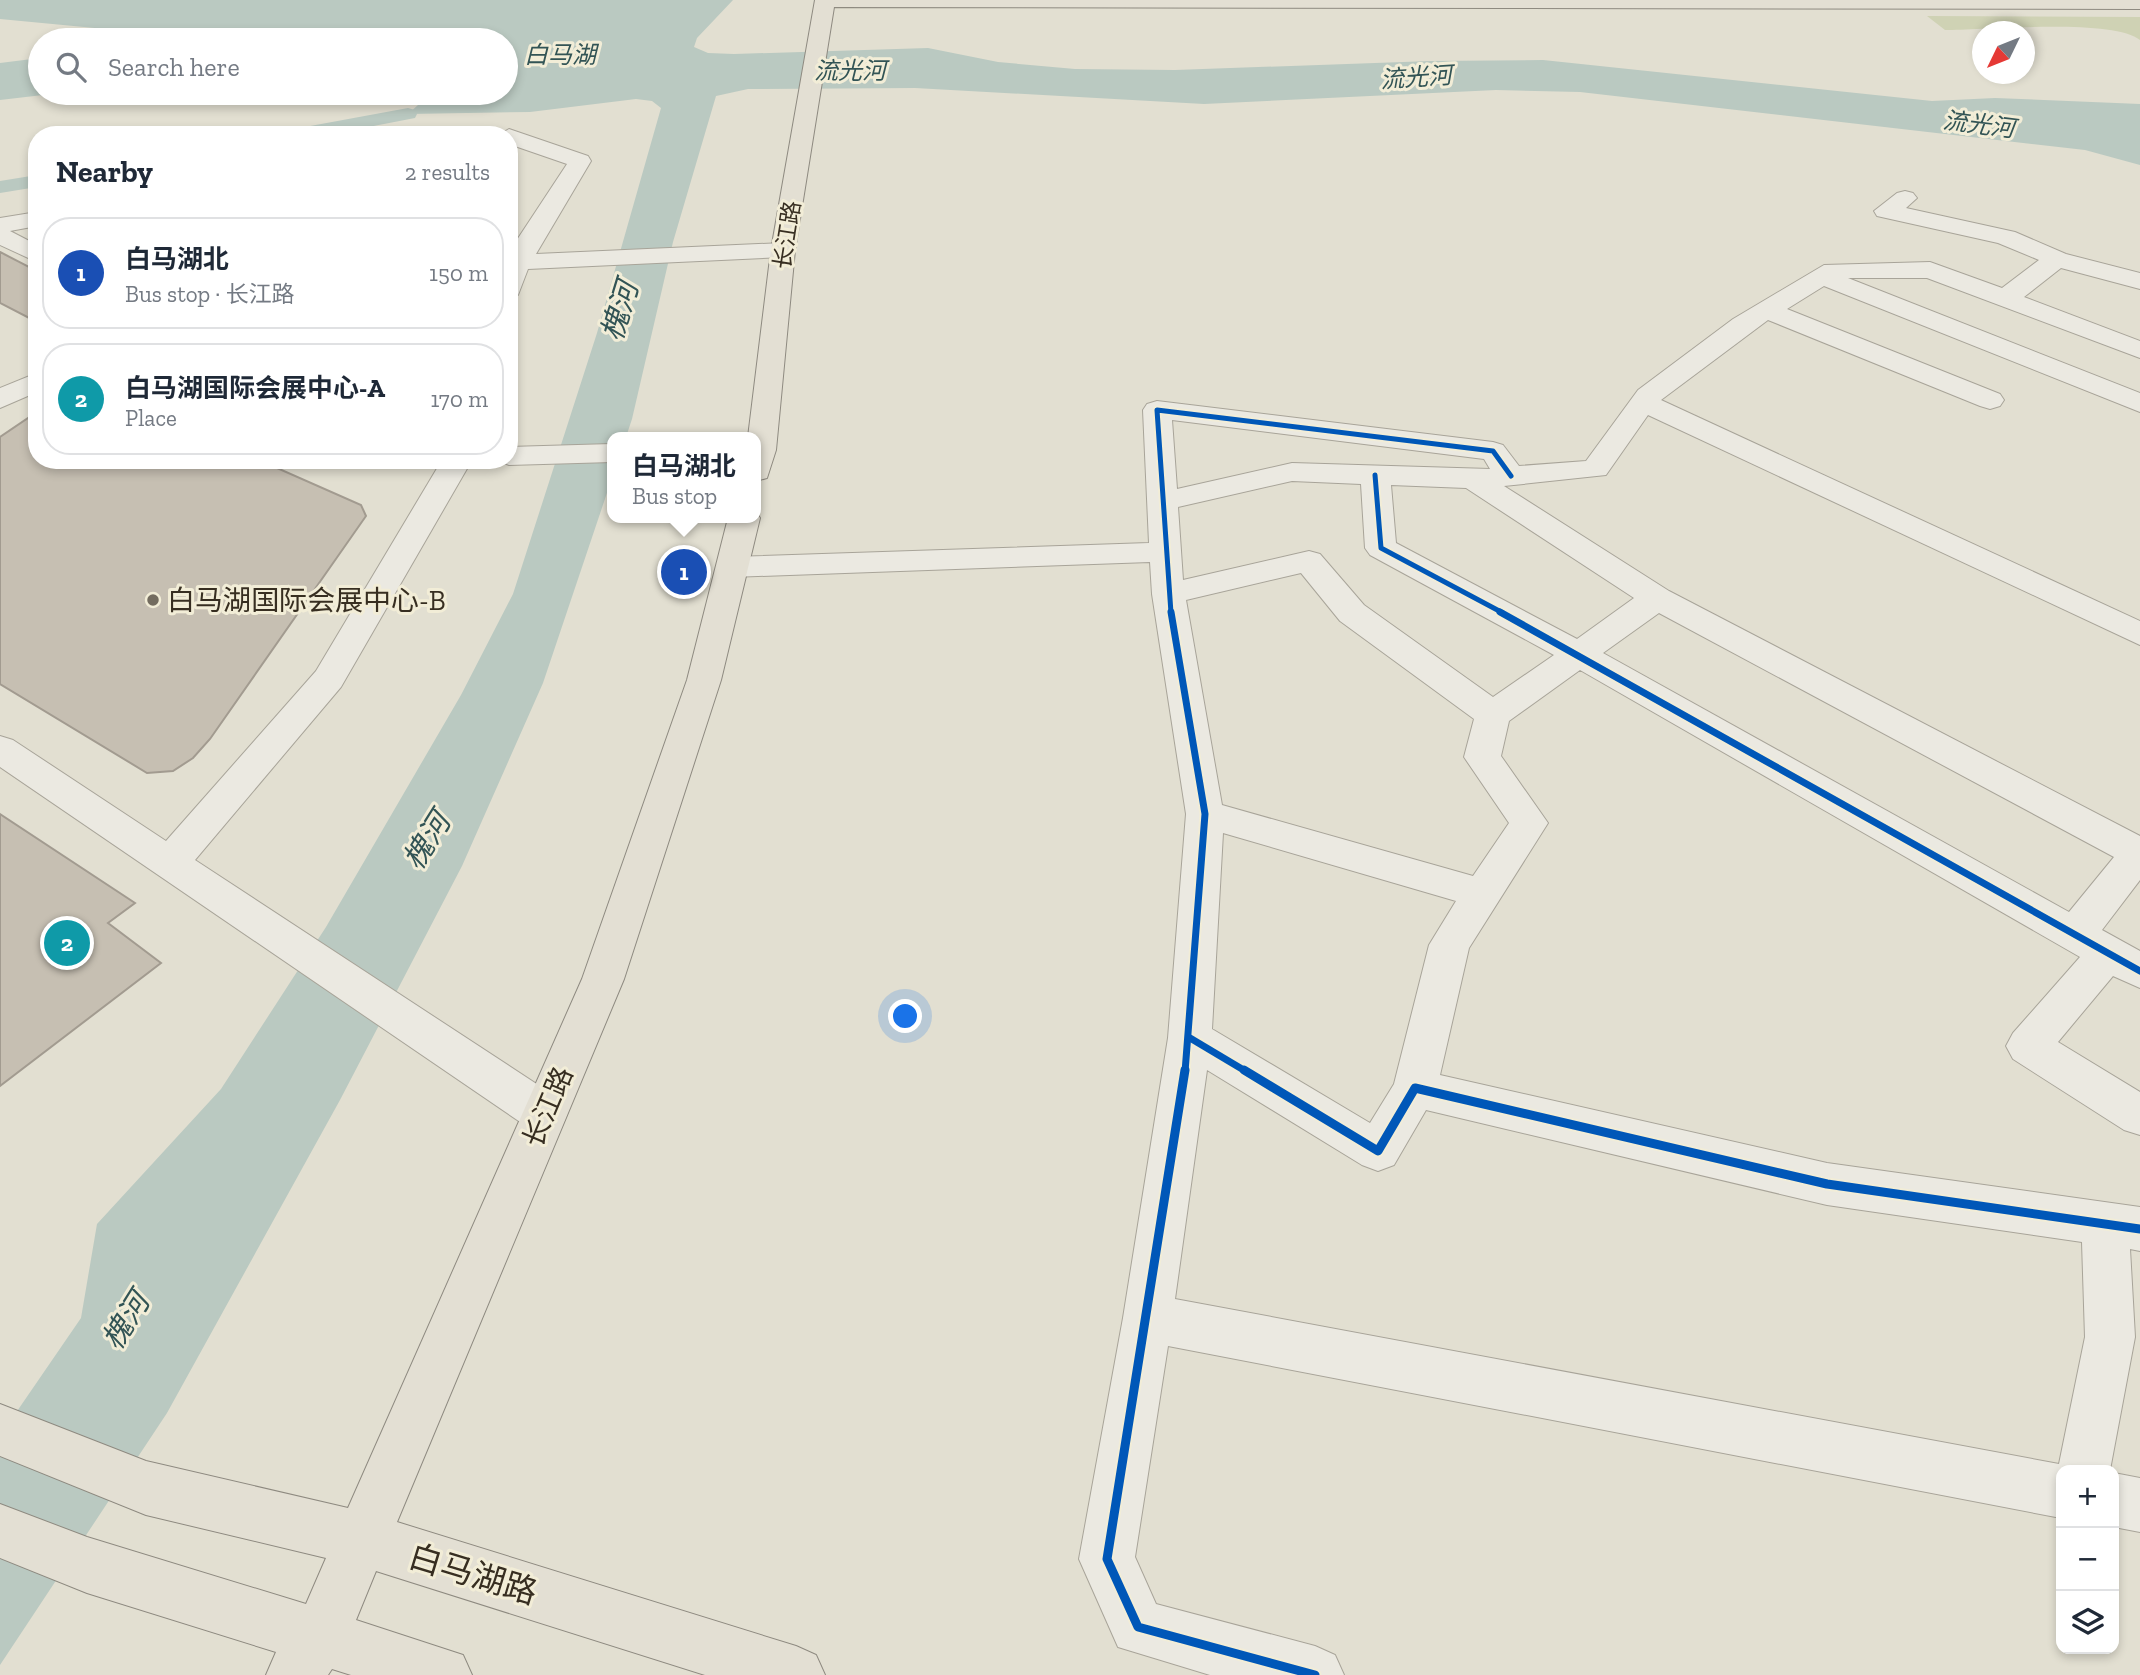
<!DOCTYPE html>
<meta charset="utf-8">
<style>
:root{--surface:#fff;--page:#f2f2f3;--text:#1f2937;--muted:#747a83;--line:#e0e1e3;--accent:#ea580c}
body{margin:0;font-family:"Zilla Slab","Noto Sans SC",serif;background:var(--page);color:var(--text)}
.controls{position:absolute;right:21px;bottom:21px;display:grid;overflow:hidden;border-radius:14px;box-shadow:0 4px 10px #0003}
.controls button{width:63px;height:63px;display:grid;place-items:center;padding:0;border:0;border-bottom:2px solid var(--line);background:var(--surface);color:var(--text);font:35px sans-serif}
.compass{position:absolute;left:1972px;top:21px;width:63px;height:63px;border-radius:50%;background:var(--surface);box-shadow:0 4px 10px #0003;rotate:227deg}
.you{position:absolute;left:906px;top:1017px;width:24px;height:24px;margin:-18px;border:5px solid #fff;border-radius:50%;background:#1a73e8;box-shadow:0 0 0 10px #1a73e833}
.badge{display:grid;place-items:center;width:46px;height:46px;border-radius:50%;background:var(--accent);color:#fff;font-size:23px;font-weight:700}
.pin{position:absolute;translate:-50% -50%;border:4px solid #fff;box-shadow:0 2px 7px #0006}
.popup{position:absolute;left:607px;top:432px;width:154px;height:91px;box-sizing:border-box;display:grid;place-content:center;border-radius:14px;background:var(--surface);filter:drop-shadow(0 2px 5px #0005);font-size:23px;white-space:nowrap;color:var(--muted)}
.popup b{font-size:26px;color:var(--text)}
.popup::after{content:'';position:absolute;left:50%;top:100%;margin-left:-14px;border:14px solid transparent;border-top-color:var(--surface)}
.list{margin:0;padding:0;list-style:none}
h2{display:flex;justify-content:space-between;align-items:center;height:91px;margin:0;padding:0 28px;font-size:30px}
h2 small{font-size:23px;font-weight:400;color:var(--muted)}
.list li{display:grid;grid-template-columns:46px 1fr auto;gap:21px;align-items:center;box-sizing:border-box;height:112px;margin:0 14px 14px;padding:0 14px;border:2px solid var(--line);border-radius:28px}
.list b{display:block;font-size:26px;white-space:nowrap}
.list p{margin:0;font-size:23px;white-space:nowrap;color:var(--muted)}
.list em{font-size:23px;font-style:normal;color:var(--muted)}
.icon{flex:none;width:38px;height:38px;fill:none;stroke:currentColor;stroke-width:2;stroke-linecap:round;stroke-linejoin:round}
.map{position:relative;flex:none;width:2140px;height:1675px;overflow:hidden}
.search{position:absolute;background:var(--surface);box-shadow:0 4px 10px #0003;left:28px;top:28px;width:490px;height:77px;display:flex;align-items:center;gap:18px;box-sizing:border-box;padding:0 24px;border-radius:38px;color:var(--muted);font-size:26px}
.panel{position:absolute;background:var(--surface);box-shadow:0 4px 10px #0003;left:28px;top:126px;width:490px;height:343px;border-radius:28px}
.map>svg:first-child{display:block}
</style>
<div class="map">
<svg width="2140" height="1675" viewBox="0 0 2140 1675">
<rect width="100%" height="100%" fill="#e2dfd1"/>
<!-- green -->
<path fill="#cfd2b4" d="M 1927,16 L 2140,17 L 2140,40 C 2114,18 1984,30 1945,30 Z"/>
<!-- water -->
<g fill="#bac9c1">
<polygon points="0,0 733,0 697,38 694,47 708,53 734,54 928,48 998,62 1075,69 1175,70 1431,61 1543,60 1932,101 1995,98 2140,104 2140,165 2085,150 1580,92 1496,90 1204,104 915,88 748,89 716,96 673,242 632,419 626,437 612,437 612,478 543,683 462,866 340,1100 167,1413 0,1665 0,1436 81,1318 97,1224 221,1089 326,927 461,695 513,594 597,333 661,108 652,101 636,99 530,112 408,114 418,105 415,93 506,93 506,40 115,40 115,36 105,29 0,19"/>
<polygon points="40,58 40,93 60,93 0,100 0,63"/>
</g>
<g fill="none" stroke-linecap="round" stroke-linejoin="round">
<!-- canal -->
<g fill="#bac9c1" fill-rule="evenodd">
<polygon points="408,108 415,110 417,114 415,118 327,135 285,135 294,129"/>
<polygon points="37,175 37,187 0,193 0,181"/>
</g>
</g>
<!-- building -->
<g fill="#c6bfb2" stroke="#a29b90" stroke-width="2">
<polygon points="0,252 37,271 37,322 0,303"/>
<polygon points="37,412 37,460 259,460 361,505 366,516 210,739 193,758 173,771 147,773 0,684 0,437"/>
<polygon points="0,814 135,903 108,923 161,963 0,1086"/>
</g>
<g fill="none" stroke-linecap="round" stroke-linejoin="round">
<defs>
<g id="minor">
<polygon points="509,129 588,156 591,161 536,254 783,243 792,245 795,250 792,255 783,257 528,269 518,295 509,298 509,252 567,164 509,144 509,135 499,135"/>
<path d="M 1905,191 L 1913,193 L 1917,198 L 1906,208 L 2015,232 L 2066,254 L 2140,273 L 2140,289 L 2061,268 L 2024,297 L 2140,341 L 2140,358 L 1927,278 L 1848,278 L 2140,393 L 2140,412 L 1824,286 L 1787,309 L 2000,394 L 2004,400 L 2000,406 L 1990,409 L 1980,406 L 1768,320 L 1661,400 L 2140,621 L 2140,645 L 1648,415 L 1606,475 L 1504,486 L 1669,591 L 2140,836 L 2140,880 L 2102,930 L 2140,951 L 2140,988 L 2113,976 L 2058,1042 L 2140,1092 L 2140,1135 L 2124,1130 L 2013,1059 L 2006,1046 L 2013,1033 L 2080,957 L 1580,670 L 1509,721 L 1501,756 L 1548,823 L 1469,948 L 1440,1075 L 1827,1163 L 2140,1207 L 2140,1251 L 2130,1249 L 2135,1337 L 2110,1470 L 2061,1470 L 2061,1518 L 1168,1346 L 1135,1557 L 1156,1604 L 1315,1646 L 1335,1655 L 1344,1675 L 1210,1675 L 1118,1647 L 1079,1559 L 1123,1318 L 1168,1038 L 1186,814 L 1152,594 L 1150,562 L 732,577 L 721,574 L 716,567 L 721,560 L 732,557 L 1149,543 L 1143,410 L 1147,404 L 1157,401 L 1493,442 L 1503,445 L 1519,466 L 1586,461 L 1638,390 L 1733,319 L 1824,265 L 1930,262 L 2002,288 L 2039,260 L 1998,243 L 1877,216 L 1874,211 L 1897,193 ZM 1172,420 L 1484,459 L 1490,469 L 1292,463 L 1177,489 ZM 1292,481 L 1361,484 L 1365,548 L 1370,555 L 1554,655 L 1493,697 L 1364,605 L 1320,554 L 1309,551 L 1183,580 L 1178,507 ZM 1391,485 L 1466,488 L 1634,598 L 1577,639 L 1396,543 ZM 1301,573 L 1340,621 L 1474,719 L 1464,757 L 1509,823 L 1473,876 L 1222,805 L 1186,600 ZM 1659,613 L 2114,857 L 2069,912 L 1603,653 ZM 1223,833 L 1456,901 L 1429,945 L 1394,1084 L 1370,1123 L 1212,1029 ZM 1207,1070 L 1362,1165 L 1378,1171 L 1394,1165 L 1426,1110 L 1827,1205 L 2082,1242 L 2085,1337 L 2059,1464 L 1175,1299 Z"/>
<polygon points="37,212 37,226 10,231 37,245 37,262 0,245 0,218"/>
<polygon points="37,373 37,392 0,408 0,388"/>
<polygon points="612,444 612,462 509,465 497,460 509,460 509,447"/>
<polygon points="442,460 472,460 341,687 195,860 561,1100 567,1114 561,1128 545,1133 529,1128 0,767 0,736 13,740 166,841 316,671"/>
<polygon points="2114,1473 2140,1478 2140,1532 2114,1527"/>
</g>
<g id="major">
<polygon points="815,0 2140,0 2140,9 834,7 795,250 776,450 767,478 756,481 756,437 748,437 771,250"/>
<polygon points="756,512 760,518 721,680 624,979 397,1522 796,1646 816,1655 825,1675 705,1675 376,1571 356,1620 463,1655 472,1675 351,1675 332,1669 328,1675 266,1675 276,1652 87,1593 0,1558 0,1504 87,1537 306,1604 326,1558 146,1515 0,1456 0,1404 146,1461 348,1508 582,979 687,680 728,518 756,518"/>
</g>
</defs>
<!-- minor casing -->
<use href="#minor" stroke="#a8a499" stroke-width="2"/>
<!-- major casing -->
<use href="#major" stroke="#8e8a80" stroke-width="2"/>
<!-- minor -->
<use href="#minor" fill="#ebe9e1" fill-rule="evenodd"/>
<!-- major -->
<use href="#major" fill="#e3dfd3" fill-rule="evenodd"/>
<defs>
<g id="cycleway-far2">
<polyline points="1375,475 1381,548 1503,613"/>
<polyline points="1171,613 1157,410 1493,451 1511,476"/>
</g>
<g id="cycleway-far1">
<polyline points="1171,612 1205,814 1185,1072"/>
<polyline points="1500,612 2140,971"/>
<polyline points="1190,1038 1247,1072"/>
</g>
<g id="cycleway">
<polyline points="1185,1070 1107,1559 1138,1627 1315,1675"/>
<polyline points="1244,1070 1378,1151 1415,1088 1827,1184 2140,1229"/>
</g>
</defs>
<!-- cycleway-far2 casing -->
<use href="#cycleway-far2" stroke="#f2edd7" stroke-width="9"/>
<!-- cycleway-far1 casing -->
<use href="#cycleway-far1" stroke="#f2edd7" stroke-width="11"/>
<!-- cycleway casing -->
<use href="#cycleway" stroke="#f2edd7" stroke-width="13"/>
<!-- cycleway-far2 -->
<use href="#cycleway-far2" stroke="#0057b8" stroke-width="5"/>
<!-- cycleway-far1 -->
<use href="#cycleway-far1" stroke="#0057b8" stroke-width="7"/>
<!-- cycleway -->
<use href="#cycleway" stroke="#0057b8" stroke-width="9"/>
</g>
<!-- markers -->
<circle fill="#736c5f" stroke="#f2edd7" stroke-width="2.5" cx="153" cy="600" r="7"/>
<g text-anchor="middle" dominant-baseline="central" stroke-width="6" stroke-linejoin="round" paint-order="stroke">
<!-- far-street labels -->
<g font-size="23" fill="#372e21" stroke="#f2edd7">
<text transform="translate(787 235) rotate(-81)">长江路</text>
</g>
<!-- far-water labels -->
<g font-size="24" font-style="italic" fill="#325455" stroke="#f2edd7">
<text x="560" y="54">白马湖</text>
<text x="850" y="70">流光河</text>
<text transform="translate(1416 77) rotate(-4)">流光河</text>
<text transform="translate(1979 124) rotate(7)">流光河</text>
</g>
<!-- poi labels -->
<g font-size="28" fill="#372e21" stroke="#f2edd7" text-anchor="start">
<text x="167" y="600">白马湖国际会展中心-B</text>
</g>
<!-- street labels -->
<g font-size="28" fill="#372e21" stroke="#f2edd7">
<text transform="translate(548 1107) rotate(-67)">长江路</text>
</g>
<!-- water labels -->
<g font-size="30" font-style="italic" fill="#325455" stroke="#f2edd7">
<text transform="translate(620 311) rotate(-73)">槐河</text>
<text transform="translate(427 841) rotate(-58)">槐河</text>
<text transform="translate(126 1321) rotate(-58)">槐河</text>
</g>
<!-- near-street labels -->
<g font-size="33" fill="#372e21" stroke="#f2edd7">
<text transform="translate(473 1574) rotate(17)">白马湖路</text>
</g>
</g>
</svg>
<div class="controls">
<button>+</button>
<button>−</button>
<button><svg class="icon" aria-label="layers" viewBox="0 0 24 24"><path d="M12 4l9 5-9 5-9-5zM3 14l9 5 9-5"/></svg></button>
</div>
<svg class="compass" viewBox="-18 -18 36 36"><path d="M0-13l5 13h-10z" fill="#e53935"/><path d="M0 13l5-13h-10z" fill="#747a83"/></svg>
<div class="you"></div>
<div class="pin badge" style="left:684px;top:572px;background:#1a4fb4">1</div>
<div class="popup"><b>白马湖北</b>Bus stop</div>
<div class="pin badge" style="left:67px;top:943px;background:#0f9aa8">2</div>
<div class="search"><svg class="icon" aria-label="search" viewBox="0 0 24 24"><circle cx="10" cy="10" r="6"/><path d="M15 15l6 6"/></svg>Search here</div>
<section class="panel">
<h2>Nearby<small>2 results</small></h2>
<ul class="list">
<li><span class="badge" style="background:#1a4fb4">1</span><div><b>白马湖北</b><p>Bus stop · 长江路</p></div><em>150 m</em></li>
<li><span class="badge" style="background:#0f9aa8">2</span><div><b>白马湖国际会展中心-A</b><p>Place</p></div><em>170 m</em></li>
</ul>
</section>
</div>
